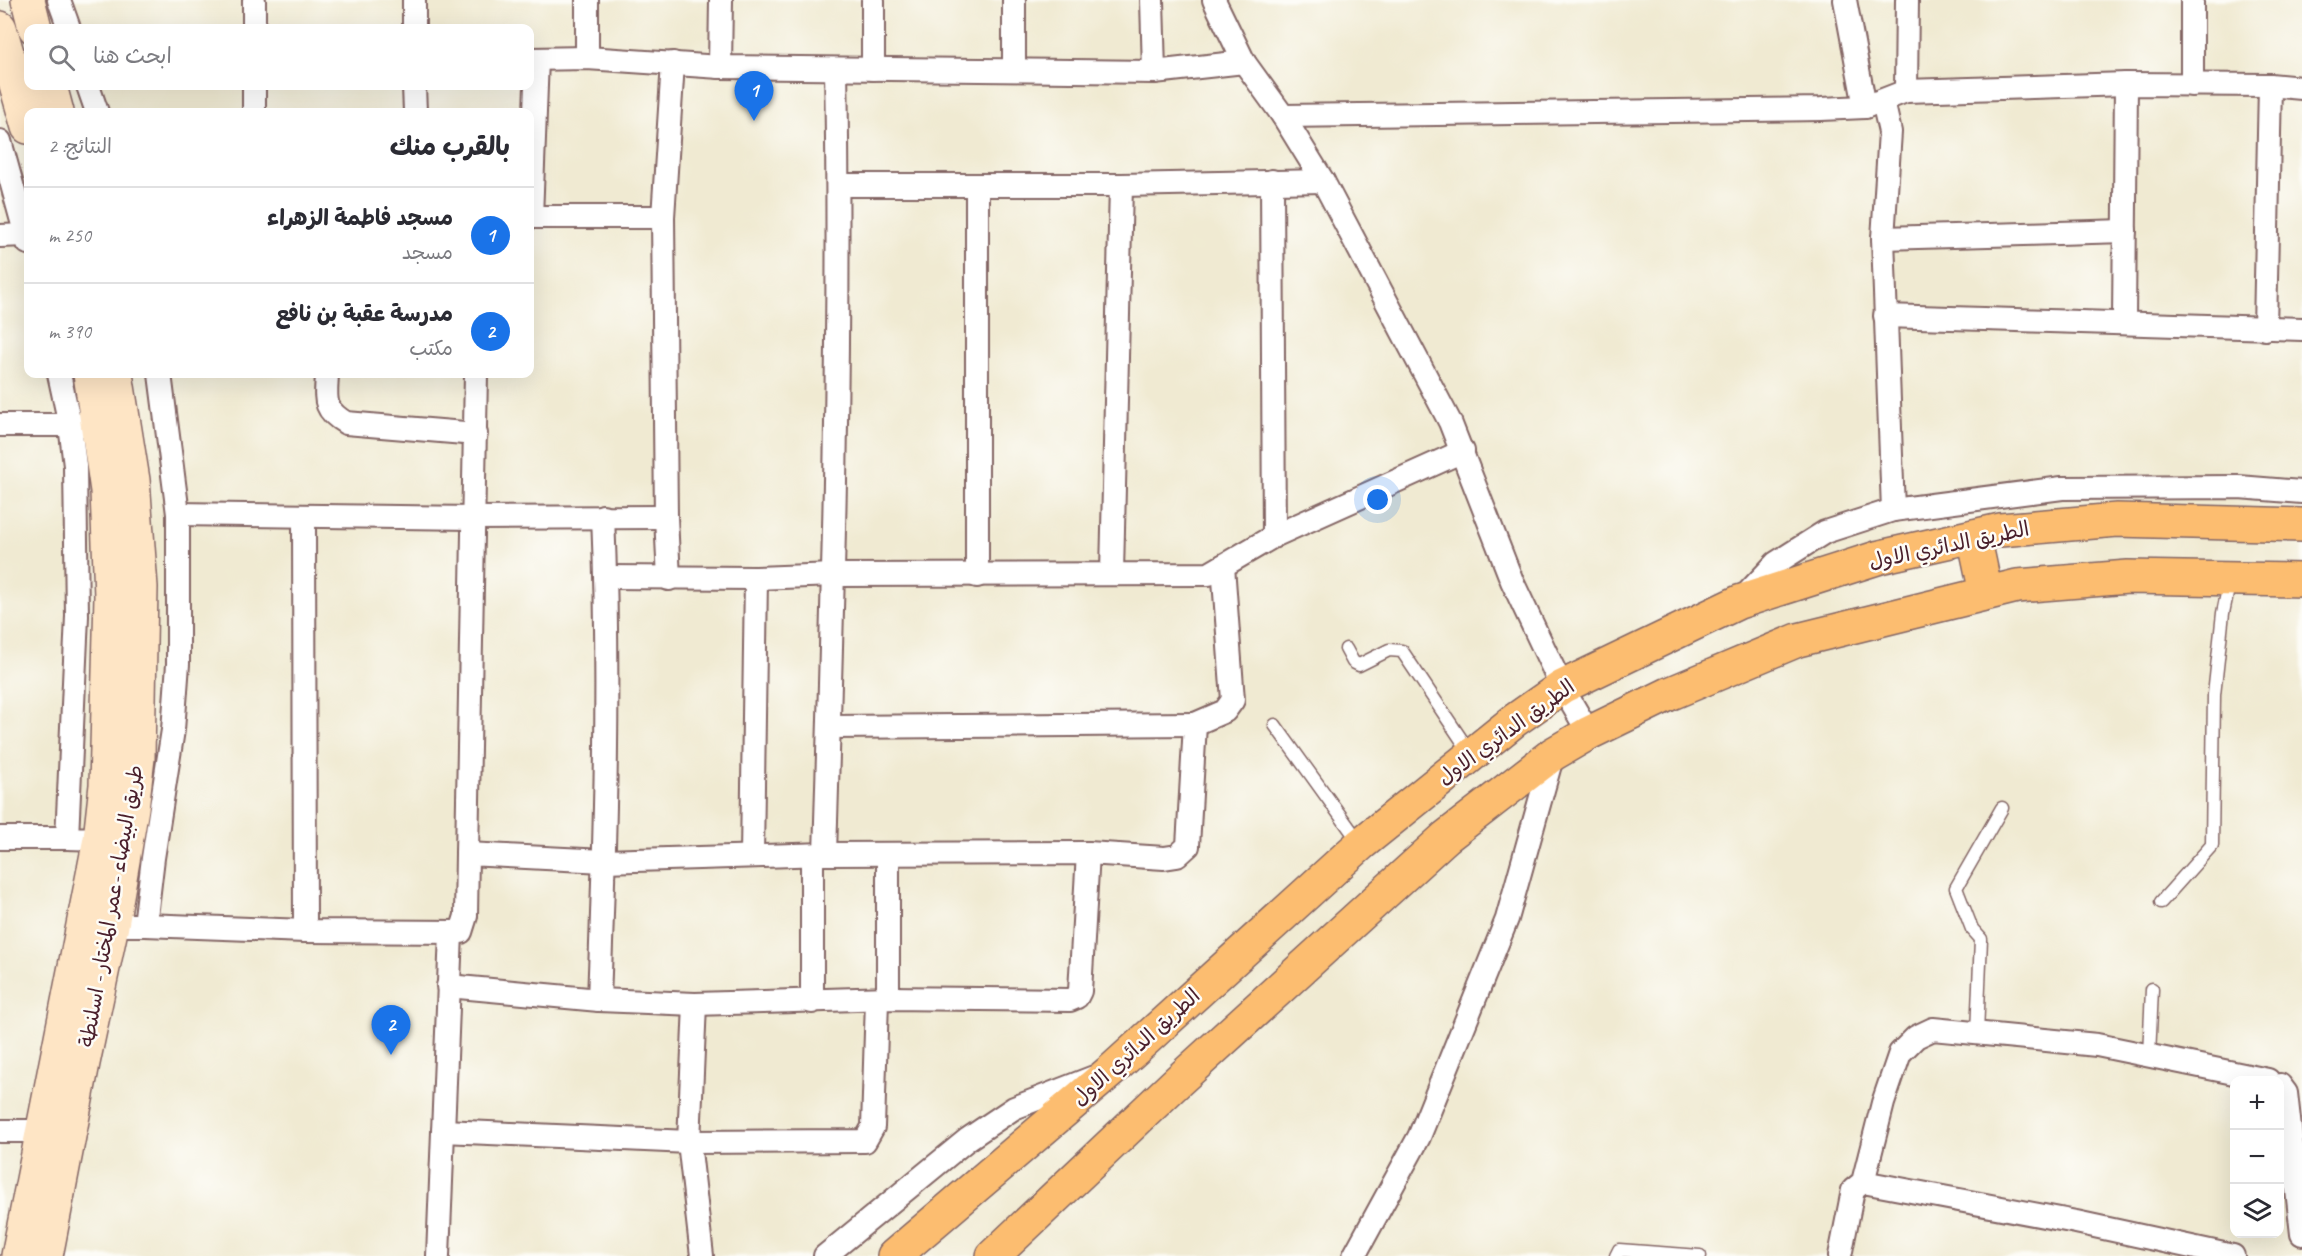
<!DOCTYPE html>
<html lang="ar">
<meta charset="utf-8">
<style>
:root{--surface:#fff;--page:#f7f7f7;--text:#2b2b33;--muted:#7c7c81;--line:#e1e1e2;--accent:#1a73e8}
body{margin:0;font-family:Caveat,"Playpen Sans Arabic",sans-serif;background:var(--page);color:var(--text);direction:rtl}
.controls{position:absolute;right:18px;bottom:18px;display:grid;overflow:hidden;border-radius:12px;box-shadow:0 6px 24px #0002}
.controls button{width:54px;height:54px;display:grid;place-items:center;padding:0;border:0;border-bottom:2px solid var(--line);background:var(--surface);color:var(--text);font:30px sans-serif}
.you{position:absolute;left:1378px;top:500px;width:21px;height:21px;margin:-15px;border:4px solid #fff;border-radius:50%;background:#1a73e8;box-shadow:0 0 0 9px #1a73e833}
.badge{display:grid;place-items:center;width:39px;height:39px;border-radius:50%;background:var(--accent);color:#fff;font-size:20px;font-weight:700}
.pin{position:absolute;translate:-50% -50px;filter:drop-shadow(0 2px 3px #0008)}
.pin::after{content:'';position:absolute;top:32px;width:21px;height:18px;background:inherit;clip-path:polygon(0 0,100% 0,50% 100%)}
.list{margin:0;padding:0;list-style:none}
h2{display:flex;justify-content:space-between;align-items:center;height:78px;margin:0;padding:0 24px;font-size:26px}
h2 small{font-size:20px;font-weight:400;color:var(--muted)}
.list li{display:grid;grid-template-columns:39px 1fr auto;gap:18px;align-items:center;box-sizing:border-box;height:96px;padding:0 24px;border-top:2px solid var(--line)}
.list b{display:block;font-size:22px;white-space:nowrap}
.list p{margin:0;font-size:20px;white-space:nowrap;color:var(--muted)}
.list em{font-size:20px;font-style:normal;color:var(--muted)}
.icon{flex:none;width:33px;height:33px;fill:none;stroke:currentColor;stroke-width:2;stroke-linecap:round;stroke-linejoin:round}
.map{position:relative;flex:none;width:2302px;height:1256px;overflow:hidden;direction:ltr}
.search{position:absolute;background:var(--surface);box-shadow:0 6px 24px #0002;left:24px;top:24px;width:510px;height:66px;display:flex;align-items:center;gap:15px;box-sizing:border-box;padding:0 21px;border-radius:12px;color:var(--muted);font-size:22px}
.panel{position:absolute;background:var(--surface);box-shadow:0 6px 24px #0002;left:24px;top:108px;width:510px;height:270px;border-radius:12px;direction:rtl}
.map>svg:first-child{display:block}
</style>
<div class="map">
<svg width="2302" height="1256" viewBox="0 0 2302 1256">
<rect width="100%" height="100%" fill="#fdfcf7"/>
<filter id="ink" filterUnits="userSpaceOnUse"><feTurbulence type="fractalNoise" baseFrequency=".0167" numOctaves="2"/><feDisplacementMap in="SourceGraphic" scale="12" xChannelSelector="R" yChannelSelector="G"/><feConvolveMatrix kernelMatrix="1 2 1 2 8 2 1 2 1" color-interpolation-filters="sRGB"/></filter>
<filter id="wash" filterUnits="userSpaceOnUse"><feTurbulence type="fractalNoise" baseFrequency=".008" numOctaves="4" result="noise"/><feDisplacementMap in="SourceGraphic" scale="24" xChannelSelector="R" yChannelSelector="G"/><feGaussianBlur stdDeviation="1.35" result="paint"/><feColorMatrix in="noise" values="0 0 0 0 0 0 0 0 0 0 0 0 0 0 0 0 0 1.4 0 .05"/><feComposite in="paint" operator="in"/></filter>
<g filter="url(#wash)">
<rect width="100%" height="100%" fill="#f0ead2"/>
</g>
<g filter="url(#ink)">
<g fill="none" stroke-linecap="round" stroke-linejoin="round">
<defs>
<g id="service">
<polyline points="1346,649 1353,662 1359,665 1389,650 1402,651 1471,754"/>
<polyline points="1275,725 1360,843"/>
<polyline points="2161,902 2212,845 2214,695 2223,613 2230,579"/>
<polyline points="1977,1033 1981,939 1972,929 1956,888 2002,808"/>
<polyline points="2149,1056 2152,989"/>
<polyline points="1616,1256 1619,1250 1700,1256"/>
</g>
<g id="minor">
<polyline points="59,0 69,28"/>
<polyline points="254,0 254,28"/>
<polyline points="873,0 873,69"/>
<polyline points="1152,0 1154,72"/>
<polyline points="1214,0 1244,62 1283,116 1323,181 1450,422 1512,581 1562,687 1589,733"/>
<polyline points="1845,0 1865,107"/>
<polyline points="414,28 414,0"/>
<polyline points="587,58 587,0"/>
<polyline points="530,59 587,58 720,67 1154,72 1244,62"/>
<polyline points="720,67 721,0"/>
<polyline points="1014,70 1014,0"/>
<polyline points="2192,85 2192,0"/>
<polyline points="88,86 97,112"/>
<polyline points="254,86 254,112"/>
<polyline points="414,86 415,112"/>
<polyline points="1906,91 1907,0"/>
<polyline points="1883,101 1890,132 1883,238 1893,510"/>
<polyline points="1283,116 1821,109 1865,107 1906,91 2126,84 2270,85 2302,88"/>
<polyline points="0,141 28,243"/>
<polyline points="1272,181 1274,536"/>
<polyline points="838,185 1121,185 1323,181"/>
<polyline points="977,186 977,576"/>
<polyline points="530,217 663,217"/>
<polyline points="531,217 537,59"/>
<polyline points="0,236 26,235"/>
<polyline points="1883,238 2125,231"/>
<polyline points="1885,316 2302,329"/>
<polyline points="2124,322 2126,84"/>
<polyline points="2265,329 2270,85"/>
<polyline points="59,374 70,425 75,466 77,616 67,838 100,839"/>
<path d="M 327,374 C 326,399 322,409 346,423 L 476,434"/>
<polyline points="0,425 82,425"/>
<polyline points="178,514 474,518 666,517"/>
<polyline points="304,516 305,931"/>
<polyline points="1112,573 1121,185"/>
<polyline points="606,577 756,578 834,575 1209,574 1274,536 1463,451"/>
<polyline points="669,579 666,517 663,217 673,63"/>
<polyline points="1742,599 1776,563 1825,532 1893,510 2062,488 2239,487 2302,492"/>
<polyline points="829,727 1195,724"/>
<polyline points="0,838 67,838"/>
<polyline points="467,854 476,374"/>
<path d="M 825,854 C 833,593 841,331 836,69"/>
<polyline points="752,856 756,578"/>
<polyline points="888,856 888,998"/>
<polyline points="112,925 145,925 305,931 461,932 466,916 467,854 604,861 825,854 1088,853 1164,858 1177,856 1188,846 1195,724 1225,711 1233,700 1223,566"/>
<polyline points="145,925 153,858 173,730 178,664 178,514 160,374"/>
<polyline points="448,986 599,1000 695,1004 888,998 1070,1000 1077,997 1080,991 1088,853"/>
<path d="M 599,1000 C 605,839 610,677 603,516"/>
<polyline points="812,1002 812,856"/>
<polyline points="695,1004 689,1142 702,1256"/>
<polyline points="2280,1085 2286,1093 2302,1234"/>
<polyline points="0,1131 42,1131"/>
<polyline points="443,1131 689,1142 865,1141 873,1127 877,1000"/>
<polyline points="1863,1182 2076,1222 2233,1256"/>
<polyline points="438,1256 451,933"/>
<polyline points="825,1256 968,1139 1014,1108 1094,1077"/>
<polyline points="1354,1256 1419,1137 1507,919 1553,754"/>
<polyline points="1840,1256 1853,1190 1863,1182 1883,1103 1900,1053 1916,1037 1933,1029 2097,1045 2268,1080"/>
</g>
<g id="secondary">
<polyline points="28,0 35,28"/>
<polyline points="0,28 28,127"/>
<polyline points="50,86 57,112"/>
<polyline points="18,1256 100,839 106,785 111,596 107,491 90,374"/>
<polyline points="46,1256 83,1063 112,925 132,808 138,758 141,587 133,480 116,374"/>
</g>
<g id="primary">
<polyline points="1974,536 1986,593"/>
<polyline points="894,1256 1112,1070 1361,844 1515,720 1562,687 1739,602 1880,557 2000,530 2117,520 2302,525"/>
<polyline points="993,1256 1178,1081 1446,837 1553,754 1589,733 1669,694 1798,640 2017,586 2128,577 2302,580"/>
</g>
</defs>
<!-- service casing -->
<use href="#service" stroke="#846665" stroke-width="15"/>
<!-- minor casing -->
<use href="#minor" stroke="#846665" stroke-width="26"/>
<!-- secondary casing -->
<use href="#secondary" stroke="#846665" stroke-width="36"/>
<!-- primary casing -->
<use href="#primary" stroke="#846665" stroke-width="36"/>
<!-- service -->
<use href="#service" stroke="#fff" stroke-width="12"/>
<!-- minor -->
<use href="#minor" stroke="#fff" stroke-width="22"/>
<!-- secondary -->
<use href="#secondary" stroke="#fee5c5" stroke-width="33"/>
<!-- primary -->
<use href="#primary" stroke="#fcbd6f" stroke-width="33"/>
</g>
</g>
<g text-anchor="middle" dominant-baseline="central" stroke-width="5" stroke-linejoin="round" paint-order="stroke">
<!-- street labels -->
<g font-size="21" fill="#4a1f2b" stroke="#fdfcf7">
<text transform="translate(1949 545) rotate(-12)">الطريق الدائري الاول</text>
<text transform="translate(1506 732) rotate(-36)">الطريق الدائري الاول</text>
<text transform="translate(111 906) rotate(-80)">طريق البيضاء -عمر المختار - اسلنطة</text>
<text transform="translate(1136 1047) rotate(-42)">الطريق الدائري الاول</text>
</g>
</g>
</svg>
<div class="controls">
<button>+</button>
<button>−</button>
<button><svg class="icon" aria-label="layers" viewBox="0 0 24 24"><path d="M12 4l9 5-9 5-9-5zM3 14l9 5 9-5"/></svg></button>
</div>
<div class="you"></div>
<div class="pin badge" style="left:754px;top:121px">1</div>
<div class="pin badge" style="left:391px;top:1055px">2</div>
<div class="search"><svg class="icon" aria-label="search" viewBox="0 0 24 24"><circle cx="10" cy="10" r="6"/><path d="M15 15l6 6"/></svg>ابحث هنا</div>
<section class="panel">
<h2>بالقرب منك<small>النتائج: 2</small></h2>
<ul class="list">
<li><span class="badge">1</span><div><b>مسجد فاطمة الزهراء</b><p>مسجد</p></div><em>250 m</em></li>
<li><span class="badge">2</span><div><b>مدرسة عقبة بن نافع</b><p>مكتب</p></div><em>390 m</em></li>
</ul>
</section>
</div>
